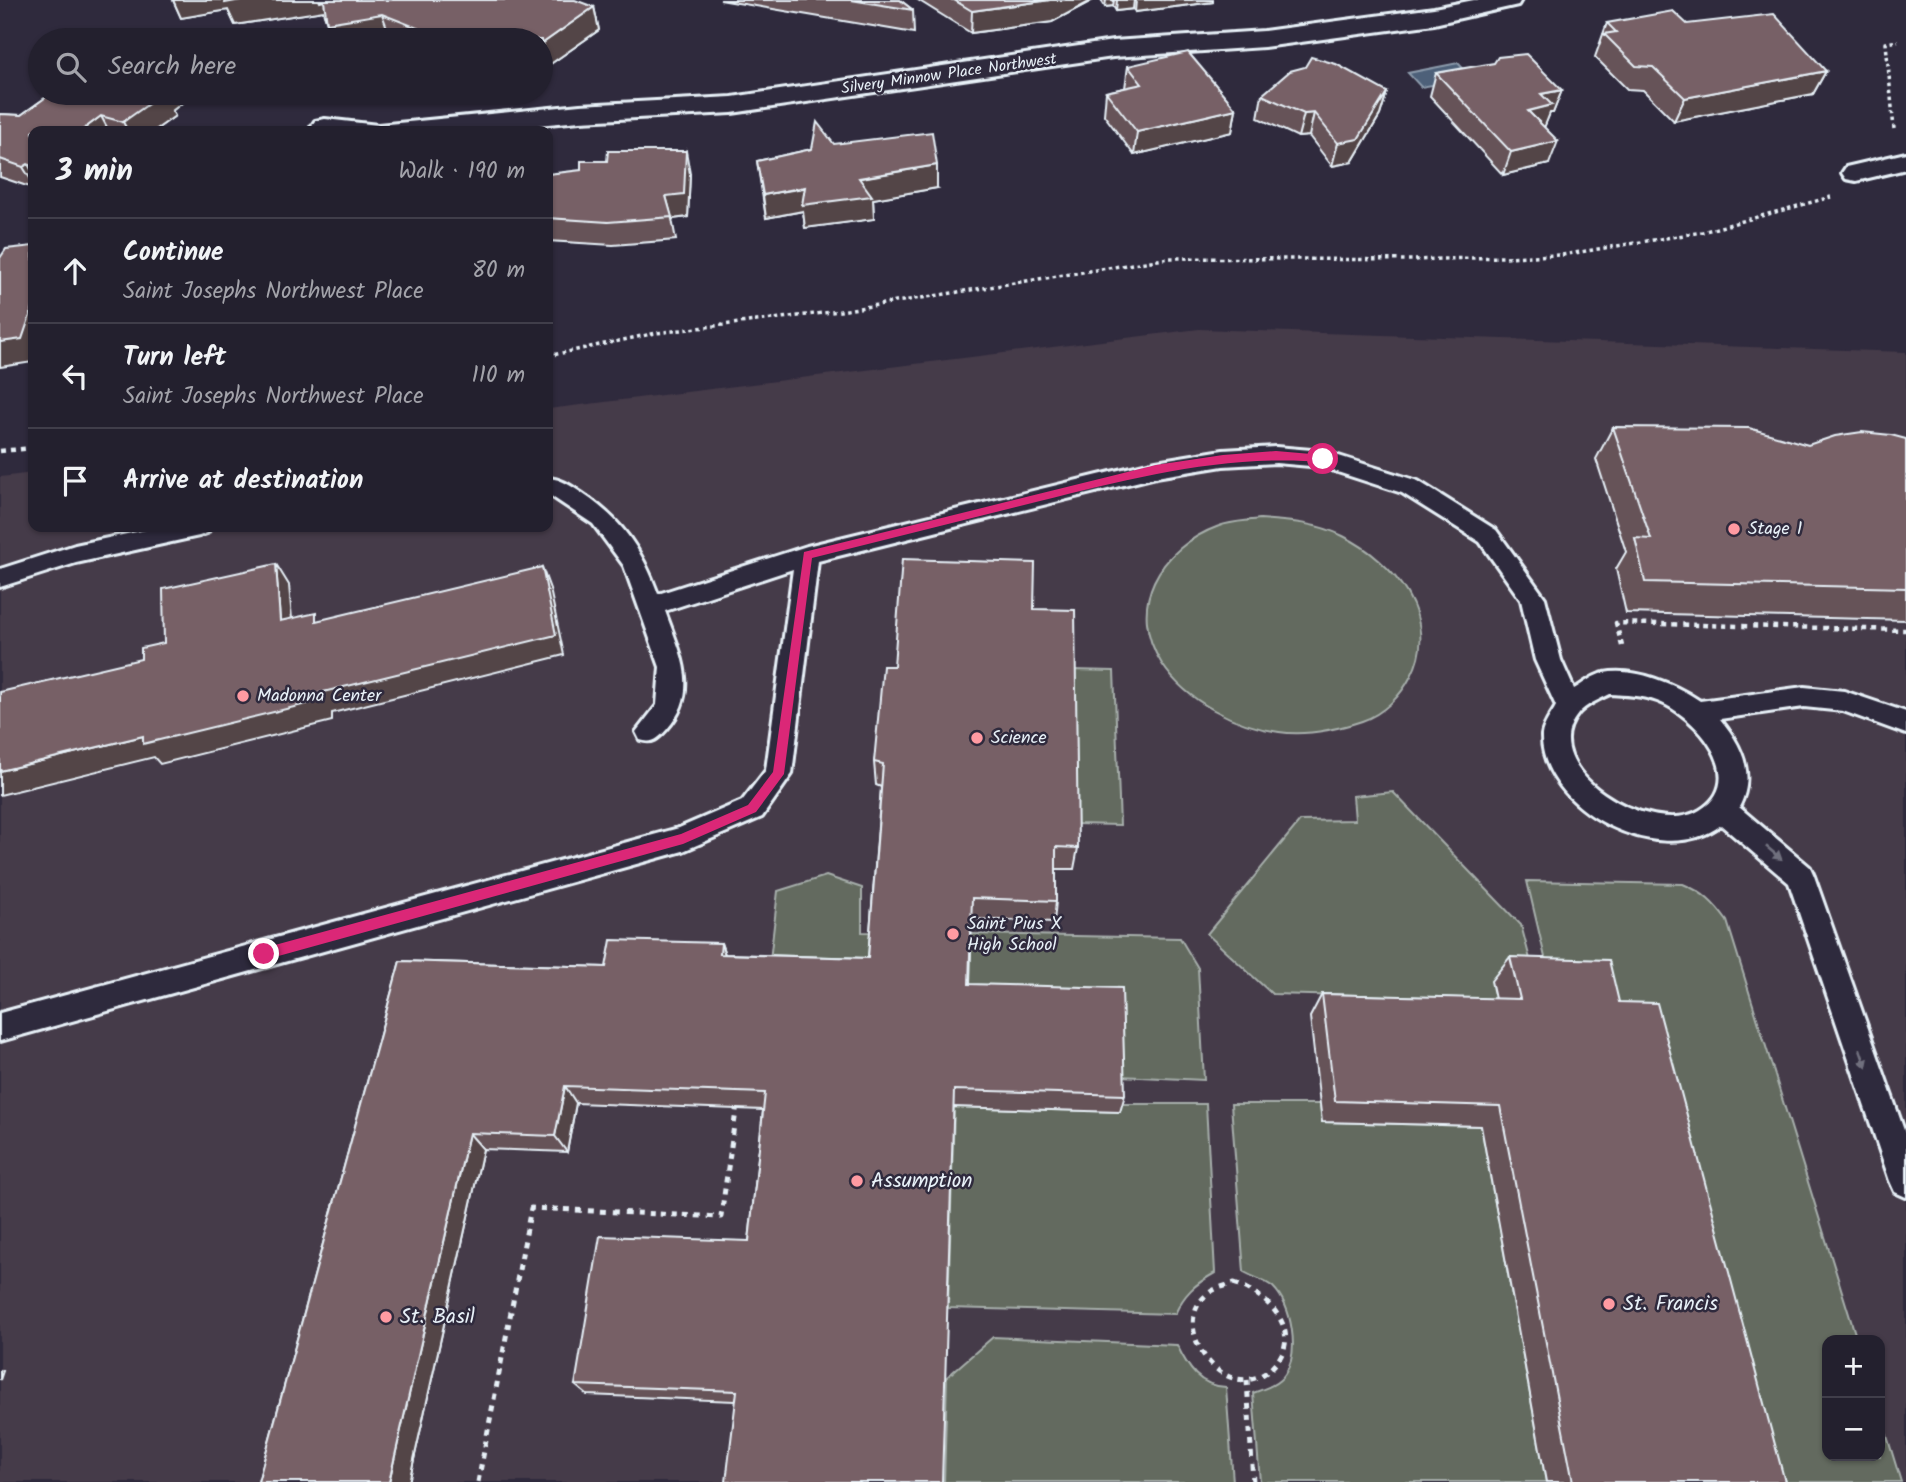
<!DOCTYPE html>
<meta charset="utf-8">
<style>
:root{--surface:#23202e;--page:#2b2836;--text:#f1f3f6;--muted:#a3a3aa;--line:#403e4a}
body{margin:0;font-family:Kalam,sans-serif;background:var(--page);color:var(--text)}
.controls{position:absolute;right:21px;bottom:21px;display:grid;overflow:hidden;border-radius:14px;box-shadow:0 2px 5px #0004}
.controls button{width:63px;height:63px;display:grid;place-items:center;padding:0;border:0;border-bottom:2px solid var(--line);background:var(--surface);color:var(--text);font:35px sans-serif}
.stop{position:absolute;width:21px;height:21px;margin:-16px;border:5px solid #db2777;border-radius:50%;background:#fff}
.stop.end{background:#db2777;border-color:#fff;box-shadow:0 2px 7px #0008}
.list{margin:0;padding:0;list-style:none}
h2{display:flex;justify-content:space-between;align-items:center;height:91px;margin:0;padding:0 28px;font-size:30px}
h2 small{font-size:23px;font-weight:400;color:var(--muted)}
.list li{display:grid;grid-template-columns:46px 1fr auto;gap:21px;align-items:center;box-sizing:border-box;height:105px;padding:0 28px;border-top:2px solid var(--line)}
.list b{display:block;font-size:26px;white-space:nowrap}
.list p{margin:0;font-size:23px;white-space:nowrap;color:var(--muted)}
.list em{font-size:23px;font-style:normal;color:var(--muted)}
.icon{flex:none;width:38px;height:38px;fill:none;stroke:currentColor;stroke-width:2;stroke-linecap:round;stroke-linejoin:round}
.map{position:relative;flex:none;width:1906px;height:1482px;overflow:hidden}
.search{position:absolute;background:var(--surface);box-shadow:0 2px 5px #0004;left:28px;top:28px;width:525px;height:77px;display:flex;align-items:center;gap:18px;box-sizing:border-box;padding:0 24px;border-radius:38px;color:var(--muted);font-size:26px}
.panel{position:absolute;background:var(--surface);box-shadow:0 2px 5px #0004;left:28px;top:126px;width:525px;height:406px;border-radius:14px}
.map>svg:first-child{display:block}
</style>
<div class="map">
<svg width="1906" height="1482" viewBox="0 0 1906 1482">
<rect width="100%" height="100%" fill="#2f2a3d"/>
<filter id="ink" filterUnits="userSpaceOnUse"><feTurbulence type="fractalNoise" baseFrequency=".0143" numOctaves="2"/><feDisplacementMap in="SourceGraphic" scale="14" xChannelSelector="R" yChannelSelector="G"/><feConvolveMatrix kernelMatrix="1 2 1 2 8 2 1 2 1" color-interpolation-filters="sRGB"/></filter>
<g filter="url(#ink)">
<!-- built -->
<path fill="#453a49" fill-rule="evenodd" d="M 1199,329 L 1906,352 L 1906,1482 L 0,1482 L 0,477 L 33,473 L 33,527 L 548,527 L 548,409 ZM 1827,1340 L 1880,1340 L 1880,1456 L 1827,1456 Z"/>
<!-- green -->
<g fill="#636b5e" stroke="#a6aeab" stroke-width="2">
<path d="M 1260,519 C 1289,521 1317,523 1343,536 C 1394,561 1441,619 1411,676 C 1401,696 1383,714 1362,721 C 1335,730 1307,736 1279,732 C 1236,726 1187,702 1162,664 C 1125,606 1159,548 1219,526 C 1231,521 1247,521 1260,519 Z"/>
<polygon points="1072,670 1114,671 1120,825 1075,824"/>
<polygon points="1393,792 1521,925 1536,982 1492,981 1496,1000 1272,994 1207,934 1300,821 1355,820 1353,796"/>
<polygon points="826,876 862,888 862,932 1180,938 1198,968 1204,1080 1119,1076 766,995 778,891"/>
<path d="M 1527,881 L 1683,884 C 1703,892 1714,903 1727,921 L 1857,1340 L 1827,1340 L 1827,1456 L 1880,1456 L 1880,1413 L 1901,1482 L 1749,1482 L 1551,983 Z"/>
<path d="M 1120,1104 L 1206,1104 L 1215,1273 C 1195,1284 1184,1294 1175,1314 L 948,1308 L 954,1107 L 1120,1112 Z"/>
<path d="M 1231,1104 L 1320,1104 L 1322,1122 L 1481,1126 L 1546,1482 L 1260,1482 L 1253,1393 C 1264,1389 1278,1385 1285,1374 C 1300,1352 1292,1306 1273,1287 C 1266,1281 1253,1277 1244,1272 Z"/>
<path d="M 993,1337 L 1177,1345 C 1188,1368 1199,1386 1226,1387 L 1233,1482 L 944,1482 L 947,1377 Z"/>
</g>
<!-- water -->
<polygon fill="#4e6179" stroke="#8c9bac" stroke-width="2" points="1458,63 1472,78 1421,87 1408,73"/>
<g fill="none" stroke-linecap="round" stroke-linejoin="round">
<defs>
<g id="service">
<path d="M 1276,447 L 1323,451 L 1418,481 L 1496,530 L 1545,598 L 1561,660 L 1574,689 C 1583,684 1593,675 1604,673 C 1635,667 1675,684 1700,701 L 1804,687 L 1844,691 L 1906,712 L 1906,734 L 1843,711 L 1804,707 L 1720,719 C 1742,745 1756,775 1739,807 L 1810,867 L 1814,876 L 1906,1136 L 1906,1197 L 1895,1192 L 1890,1181 L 1789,883 L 1721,825 C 1662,871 1540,809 1542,735 C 1543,725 1552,714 1556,706 L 1535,660 L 1521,600 L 1480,542 L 1402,493 L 1322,467 L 1276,463 L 1223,466 L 1156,477 L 818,561 L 792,774 L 762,817 L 683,851 L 0,1041 L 0,1013 L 679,828 L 742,801 L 766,770 L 793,569 L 665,611 C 680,653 701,691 667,729 C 658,739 653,744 640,740 L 636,732 L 657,705 L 660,667 L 624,566 L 593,524 L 548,494 L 548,478 C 562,479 571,486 583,494 C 622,520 642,550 658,594 L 807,546 L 1156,461 L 1223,450 ZM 1610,694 C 1625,695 1642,695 1657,701 C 1696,715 1751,779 1700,810 C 1651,840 1533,768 1578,714 C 1585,705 1600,699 1610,694 Z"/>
<polygon points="160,527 211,527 207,533 199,536 76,563 0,587 0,569 75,545"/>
</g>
<g id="minor">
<polygon points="1474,0 1521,0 1518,5 1434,24 1264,47 1113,57 732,113 580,121 472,131 314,131 311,127 315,121 325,119 378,125 580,105 732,97 1113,41 1264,31 1434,8"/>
<polygon points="1906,153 1906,169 1856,181 1846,179 1842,173 1846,167"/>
</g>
</defs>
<!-- service casing -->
<use href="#service" stroke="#e8f1f8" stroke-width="6"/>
<!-- minor casing -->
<use href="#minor" stroke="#e8f1f8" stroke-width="6"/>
<!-- path-far2 -->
<g stroke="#e8f1f8" stroke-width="3.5" stroke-dasharray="3.5 3.5" stroke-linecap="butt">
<polyline points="1894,129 1886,43 1898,41"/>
<polyline points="548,356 656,333 840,311 1170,258 1413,260 1562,255 1702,232 1831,197"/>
</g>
<!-- path-far1 -->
<g stroke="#e8f1f8" stroke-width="4.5" stroke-dasharray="5 5" stroke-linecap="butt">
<polyline points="0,451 33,448"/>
<polyline points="1622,646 1616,623 1906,630"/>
</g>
<!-- path -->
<g stroke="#e8f1f8" stroke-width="5" stroke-dasharray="6 6" stroke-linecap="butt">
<path d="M 1234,1283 C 1265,1293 1304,1329 1276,1363 C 1231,1417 1162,1326 1209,1293 C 1215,1288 1226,1286 1234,1283 Z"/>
<polyline points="1247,1380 1253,1482"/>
<polyline points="478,1482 531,1208 721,1217 737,1104"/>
</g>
<!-- service -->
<use href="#service" fill="#2f2a3d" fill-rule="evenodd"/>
<!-- minor -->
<use href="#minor" fill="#2f2a3d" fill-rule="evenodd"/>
</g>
<!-- wall -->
<g fill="#665358" stroke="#e8f1f8" stroke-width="2">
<polygon points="173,0 594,7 599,30 549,65 541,62 541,40 400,40 390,36 367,40 333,40 323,11 235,25 228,10 181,18"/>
<polygon points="720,0 900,0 913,10 914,33"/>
<polygon points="918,0 1093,0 1052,22 971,33"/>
<polygon points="1101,0 1213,0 1213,2 1135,12 1133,9 1116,11 1113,6 1105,7"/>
<polygon points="1607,23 1687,24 1826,71 1813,94 1674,121 1643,90 1627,89 1595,57"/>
<polygon points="1128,66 1236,109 1232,132 1134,155 1104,115 1106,92 1125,88"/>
<polygon points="1436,73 1562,90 1553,113 1550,113 1544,127 1549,164 1503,175 1430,96"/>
<polygon points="1387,92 1380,115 1352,162 1332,166 1309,136 1298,137 1258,118 1262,95"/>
<polygon points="52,93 177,93 182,103 172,111 175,116 154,131 33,131 33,188 0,177 0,114 21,115"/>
<polygon points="834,144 937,188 873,199 874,219 805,228 803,211 766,218 757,161"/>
<polygon points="548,174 690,174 688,217 672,219 676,240 613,245 548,241"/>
<polygon points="1613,427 1808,445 1906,439 1906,620 1626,613 1616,569 1626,552 1596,459"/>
<polygon points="1034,609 1078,848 1074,869 1056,869 1056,901 1054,922 972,919 970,984 1125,1095 1120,1112 954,1107 735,1401 587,1395 575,1385 749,1241 763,1110 576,1103 567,1152 483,1149 409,1482 258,1482 400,961 606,967 721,943 725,954 868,958 881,787 876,785 874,762 894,666"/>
<polygon points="1510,957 1619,1002 1785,1482 1546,1482 1481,1126 1322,1122 1310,1017 1322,994 1495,999 1491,981"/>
</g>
<!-- shaded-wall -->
<g fill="#534447" stroke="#e8f1f8" stroke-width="2">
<polygon points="173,0 322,0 382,14 390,36 367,40 333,40 323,11 235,25 228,10 181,18"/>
<polygon points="1050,0 1093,0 1052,22 971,33 972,11"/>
<polygon points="1106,0 1114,0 1113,6 1105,7"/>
<polygon points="1117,0 1134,0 1133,9 1116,11"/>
<polygon points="1136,0 1213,0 1213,2 1135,12"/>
<polygon points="594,7 599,30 549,65 543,43"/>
<polygon points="1826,71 1813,94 1674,121 1685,98"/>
<polygon points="1562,90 1553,113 1550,113 1544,128 1528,111 1541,94"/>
<polygon points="1387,92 1380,115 1352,162 1332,166 1338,143"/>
<polygon points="158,93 177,93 182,103 172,111 175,116 154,131 128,131 123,122"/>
<polygon points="1236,109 1232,132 1134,155 1137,132"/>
<polygon points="1314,113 1309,136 1298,137 1304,114"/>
<polygon points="101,116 109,131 81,131"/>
<polygon points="1558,141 1549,164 1503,175 1511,152"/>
<polygon points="686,151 690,174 688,217 672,219 666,196"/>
<polygon points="28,164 33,173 33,183 23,167"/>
<polygon points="937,165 937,188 873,199 874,219 805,228 803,211 766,218 763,195"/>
<polygon points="33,307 33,362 0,367 0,342"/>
<polygon points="276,564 289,585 294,642 280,621"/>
<polygon points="542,567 550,589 564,655 332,713 332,721 160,764 154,757 0,795 0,771 319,693"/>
<polygon points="721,943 728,964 720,954"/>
<polygon points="565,1086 576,1103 567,1152 555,1136"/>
<polygon points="469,1133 483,1149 409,1482 389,1482"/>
<polygon points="0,1370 3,1371 0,1380"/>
</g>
<!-- building -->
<g fill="#776166" stroke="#e8f1f8" stroke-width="2">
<polygon points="225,0 241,0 225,3"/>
<polygon points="319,0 575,0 594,7 543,43 541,42 541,40 538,40 530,37 525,40 448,40 382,14 327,23 324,1 320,2"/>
<polygon points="851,0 900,0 913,10"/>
<polygon points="954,0 1050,0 972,11"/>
<polygon points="1673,11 1687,24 1774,14 1826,71 1685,98 1653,67 1636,66 1604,34 1616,32 1607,23"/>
<polygon points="1188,52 1236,109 1137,132 1106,92 1142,84 1128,66"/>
<polygon points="1526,54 1562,90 1541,94 1552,105 1528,111 1558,141 1511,152 1436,73 1494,63 1498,57"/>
<polygon points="1311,57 1336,64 1387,92 1358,139 1338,143 1314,113 1304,114 1262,95 1290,71 1305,67"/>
<polygon points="52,93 164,93 123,122 101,116 81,131 33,131 33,166 28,164 23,167 0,159 0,114 21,115"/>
<polygon points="817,122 834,144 932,132 937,165 859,178 872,196 802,205 805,187 763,195 757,161 812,149"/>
<polygon points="608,151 686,151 684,194 666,196 672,217 608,222 548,218 548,174 581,170 581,161 607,161"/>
<polygon points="33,246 33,307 22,339 0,342 0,258 6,249"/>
<polygon points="1613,427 1749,428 1808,445 1835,436 1862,432 1891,435 1906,439 1906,588 1645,582 1635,538 1651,539"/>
<polygon points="902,559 1035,563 1034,609 1075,610 1078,848 1056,847 1056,901 972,898 969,984 1122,988 1125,1095 954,1090 942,1482 726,1482 737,1391 575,1385 600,1236 749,1241 765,1093 565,1086 555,1136 469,1133 389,1482 258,1482 400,961 606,967 611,940 721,943 720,954 868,958 883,764 874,762 883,666 894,666"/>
<polygon points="276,564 280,621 316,613 316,621 542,567 556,635 319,693 319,701 143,744 143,736 0,771 0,692 141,659 141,648 164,643 163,589"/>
<polygon points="1510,957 1609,960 1619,1002 1657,1003 1785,1482 1573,1482 1500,1106 1335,1101 1322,994 1520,999"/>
</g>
<!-- one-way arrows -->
<defs><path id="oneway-solid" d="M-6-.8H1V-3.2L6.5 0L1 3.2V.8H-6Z" transform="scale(1.75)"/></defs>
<g fill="#70707e">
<use href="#oneway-solid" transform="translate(1774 853) rotate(40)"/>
<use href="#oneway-solid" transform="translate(1863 1058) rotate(71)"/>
</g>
</g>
<!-- route -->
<path fill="#db2777" d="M 1276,451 L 1323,455 L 1328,459 L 1323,462 C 1225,454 1134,478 1040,501 C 964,520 888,539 812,558 L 784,774 L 756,812 L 683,844 L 264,960 L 259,958 L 259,950 L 264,948 L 681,834 L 748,805 L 773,772 L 804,552 L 1156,465 L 1223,455 Z"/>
<!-- markers -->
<g fill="#ff9aa2" stroke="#2f2a3d" stroke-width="2.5">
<circle cx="1734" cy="529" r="7"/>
<circle cx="243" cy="696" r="7"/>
<circle cx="977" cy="738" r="7"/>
<circle cx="953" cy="934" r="7"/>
<circle cx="857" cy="1181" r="7"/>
<circle cx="1609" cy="1304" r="7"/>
<circle cx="386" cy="1317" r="7"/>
</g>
<g text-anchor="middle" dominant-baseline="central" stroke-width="5" stroke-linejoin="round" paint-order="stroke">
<!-- far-street labels -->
<g font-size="16" fill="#e8f1f8" stroke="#2f2a3d">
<text transform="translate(949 74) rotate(-8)">Silvery Minnow Place Northwest</text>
</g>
<!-- poi labels -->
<g font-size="18" fill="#e8f1f8" stroke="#2f2a3d" text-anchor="start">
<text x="1748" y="529">Stage 1</text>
<text x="257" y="696">Madonna Center</text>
<text x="991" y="738">Science</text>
<text x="967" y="924">Saint Pius X<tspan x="967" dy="21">High School</tspan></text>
</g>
<!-- near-poi labels -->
<g font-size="21" fill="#e8f1f8" stroke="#2f2a3d" text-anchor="start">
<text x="871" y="1181">Assumption</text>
<text x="1623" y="1304">St. Francis</text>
<text x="400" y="1317">St. Basil</text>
</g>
</g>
</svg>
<div class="controls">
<button>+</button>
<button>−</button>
</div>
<div class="stop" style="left:1323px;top:459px"></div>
<div class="stop end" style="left:264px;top:954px"></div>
<div class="search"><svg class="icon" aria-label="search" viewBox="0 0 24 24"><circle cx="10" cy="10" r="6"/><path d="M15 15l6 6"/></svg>Search here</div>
<section class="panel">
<h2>3 min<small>Walk · 190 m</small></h2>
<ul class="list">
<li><svg class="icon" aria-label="ahead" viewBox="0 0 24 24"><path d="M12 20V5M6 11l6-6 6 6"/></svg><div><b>Continue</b><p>Saint Josephs Northwest Place</p></div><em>80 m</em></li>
<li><svg class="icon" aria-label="left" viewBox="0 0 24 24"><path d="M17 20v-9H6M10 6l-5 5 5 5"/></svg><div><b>Turn left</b><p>Saint Josephs Northwest Place</p></div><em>110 m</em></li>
<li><svg class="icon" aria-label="arrive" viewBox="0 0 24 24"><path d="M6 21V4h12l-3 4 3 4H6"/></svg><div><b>Arrive at destination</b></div></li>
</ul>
</section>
</div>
